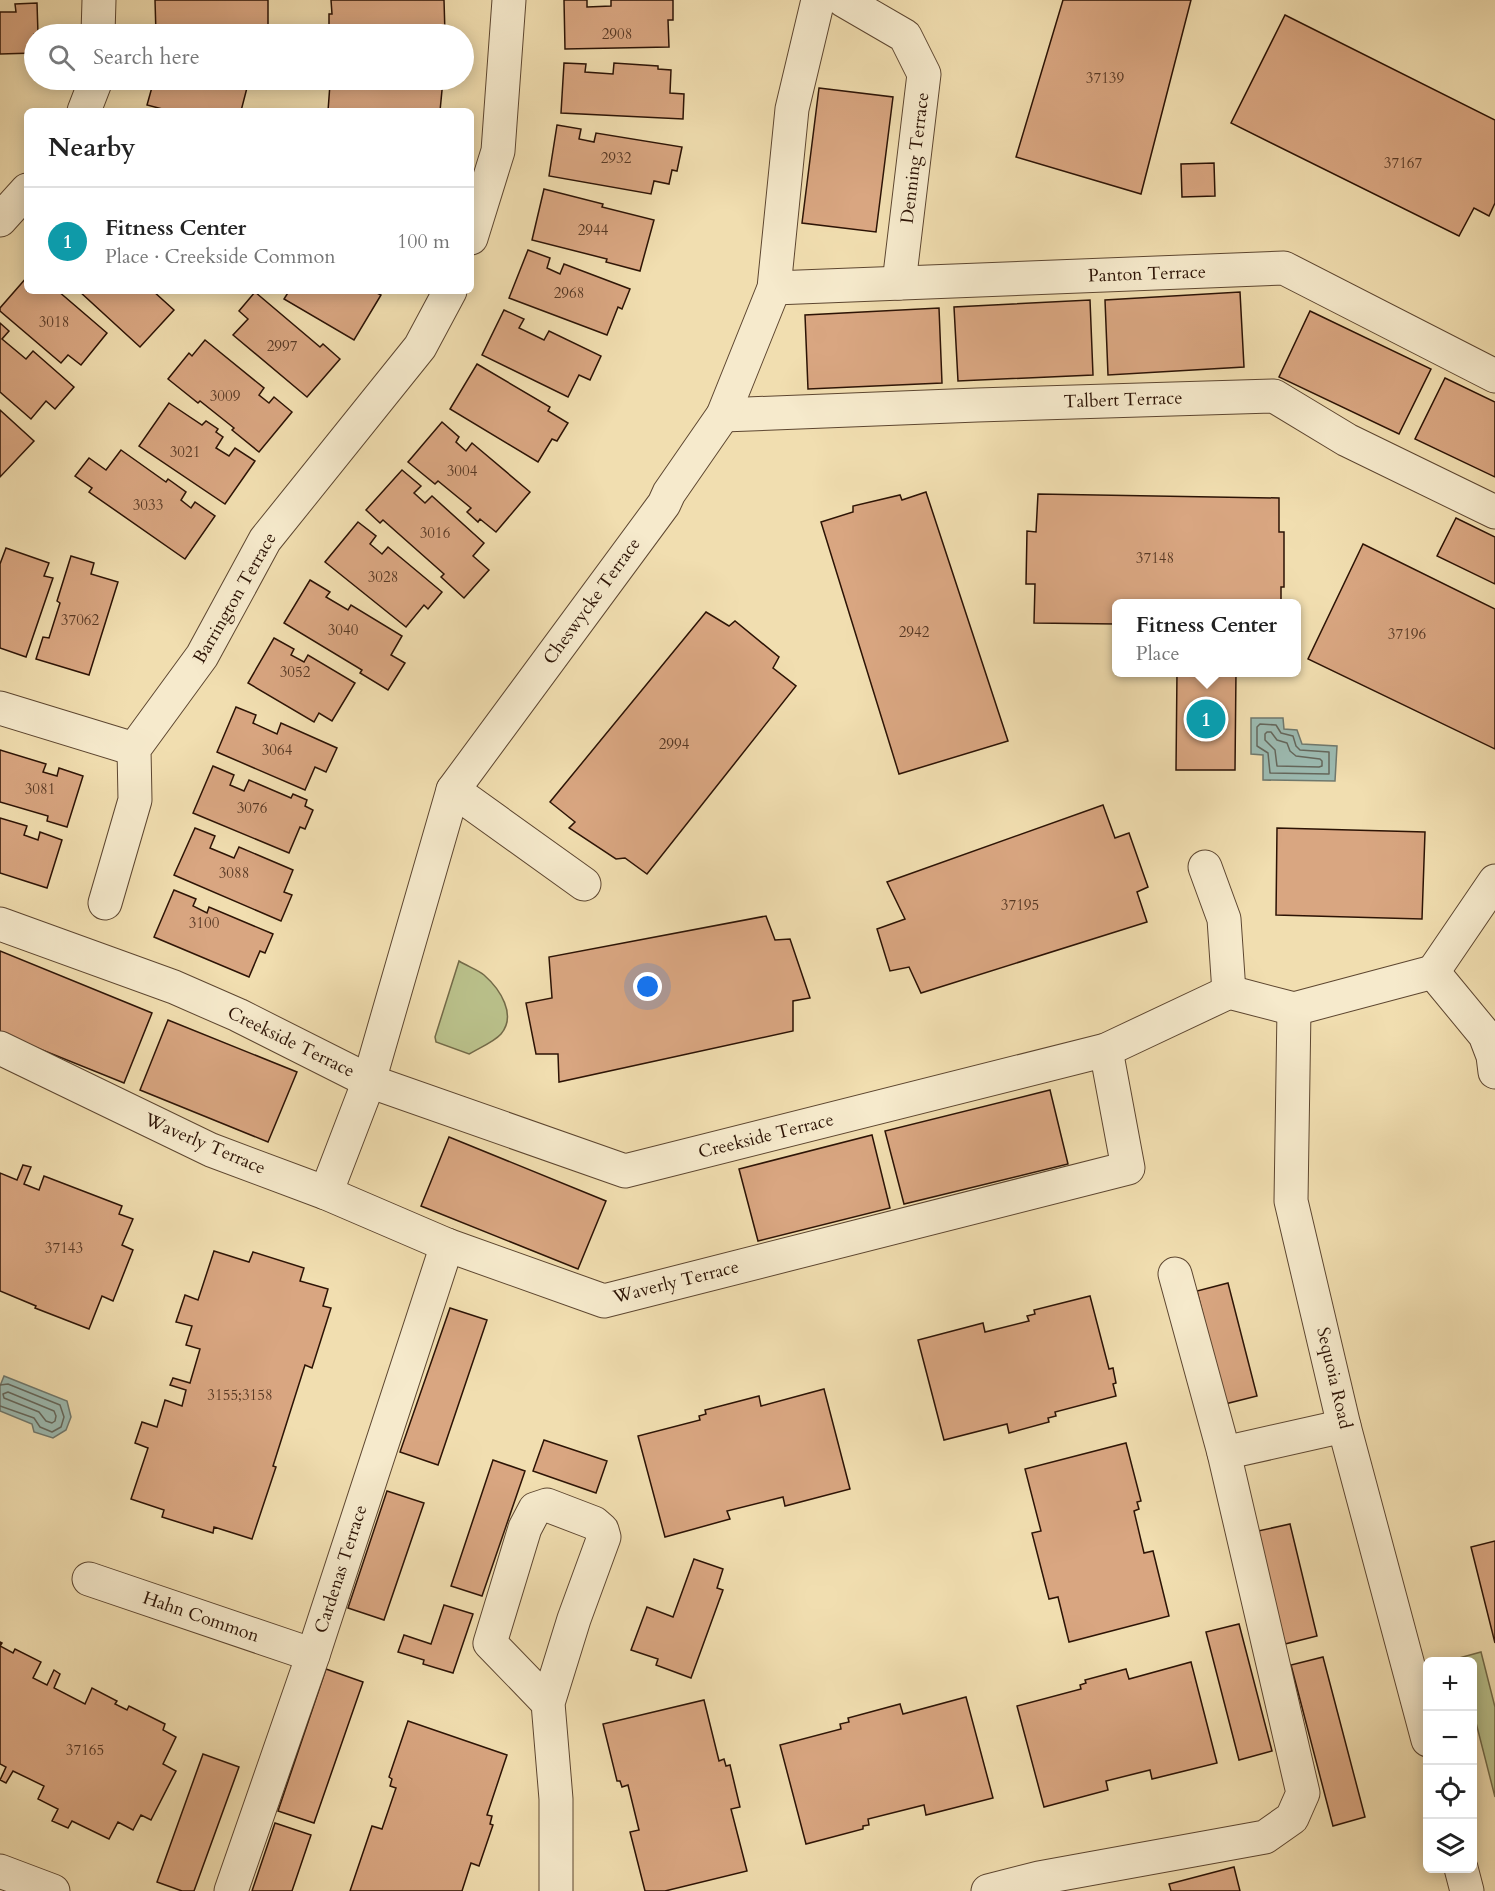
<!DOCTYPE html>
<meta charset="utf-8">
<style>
:root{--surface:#fff;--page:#f2f2f2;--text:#222;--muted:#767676;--line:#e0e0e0;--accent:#8f2418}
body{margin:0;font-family:Cardo,serif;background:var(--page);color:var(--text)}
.controls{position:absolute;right:18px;bottom:18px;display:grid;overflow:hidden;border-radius:9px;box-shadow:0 3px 15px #0003}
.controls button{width:54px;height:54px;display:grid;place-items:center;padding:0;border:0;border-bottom:2px solid var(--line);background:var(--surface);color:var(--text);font:30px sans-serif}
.you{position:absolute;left:648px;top:987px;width:21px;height:21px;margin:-15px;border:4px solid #fff;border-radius:50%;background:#1a73e8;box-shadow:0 0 0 9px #1a73e833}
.badge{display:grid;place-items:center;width:39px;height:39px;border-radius:50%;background:var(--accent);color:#fff;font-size:20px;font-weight:700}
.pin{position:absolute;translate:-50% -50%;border:3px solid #fff;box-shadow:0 2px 6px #0006}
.popup{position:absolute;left:1112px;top:599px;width:189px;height:78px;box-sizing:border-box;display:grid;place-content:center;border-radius:9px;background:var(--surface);filter:drop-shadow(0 2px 4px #0005);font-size:20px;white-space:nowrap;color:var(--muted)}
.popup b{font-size:22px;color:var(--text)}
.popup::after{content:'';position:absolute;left:50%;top:100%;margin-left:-12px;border:12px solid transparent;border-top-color:var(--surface)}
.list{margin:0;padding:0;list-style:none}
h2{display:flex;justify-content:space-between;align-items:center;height:78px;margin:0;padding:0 24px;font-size:26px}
h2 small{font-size:20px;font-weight:400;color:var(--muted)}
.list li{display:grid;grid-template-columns:39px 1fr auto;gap:18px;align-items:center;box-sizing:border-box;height:108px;padding:0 24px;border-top:2px solid var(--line)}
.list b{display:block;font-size:22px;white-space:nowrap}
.list p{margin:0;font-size:20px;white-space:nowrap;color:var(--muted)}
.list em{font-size:20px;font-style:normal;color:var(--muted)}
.icon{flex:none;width:33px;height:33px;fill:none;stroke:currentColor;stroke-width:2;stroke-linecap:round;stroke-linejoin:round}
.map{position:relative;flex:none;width:1495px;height:1891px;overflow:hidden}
.search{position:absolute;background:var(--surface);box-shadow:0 3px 15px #0003;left:24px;top:24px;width:450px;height:66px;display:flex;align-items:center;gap:15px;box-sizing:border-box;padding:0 21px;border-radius:33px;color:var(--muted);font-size:22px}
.panel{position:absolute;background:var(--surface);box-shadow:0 3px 15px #0003;left:24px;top:108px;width:450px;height:186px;border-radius:9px}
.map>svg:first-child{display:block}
</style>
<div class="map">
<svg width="1495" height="1891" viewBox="0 0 1495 1891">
<rect width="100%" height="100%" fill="#f1deb0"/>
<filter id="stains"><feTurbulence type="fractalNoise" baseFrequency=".00333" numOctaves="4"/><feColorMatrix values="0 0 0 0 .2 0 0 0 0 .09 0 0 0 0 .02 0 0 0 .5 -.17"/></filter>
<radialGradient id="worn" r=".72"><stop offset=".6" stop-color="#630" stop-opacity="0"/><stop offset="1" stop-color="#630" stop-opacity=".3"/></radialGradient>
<!-- green -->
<g fill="#bac18b" stroke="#736a48" stroke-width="1.5">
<path d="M 459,961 C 467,966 478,970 484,975 C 500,989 517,1015 501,1034 C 494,1042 479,1048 469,1054 L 436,1042 L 435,1037 Z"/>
<polygon points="1481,1652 1495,1707 1495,1797 1473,1711 1472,1662 1460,1661 1459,1658"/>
</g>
<!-- water -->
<g fill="#9cbbb2" stroke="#6f786d" stroke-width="1.5">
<polygon points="1251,718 1283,718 1284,729 1297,730 1302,744 1337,746 1335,781 1263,780 1263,755 1251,754"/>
<polygon points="4,1376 67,1401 71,1417 66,1430 53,1438 34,1432 32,1424 0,1411 0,1386"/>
</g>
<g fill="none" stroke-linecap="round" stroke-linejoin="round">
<!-- shore -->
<g stroke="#64675c" stroke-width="1.5">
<polygon points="1260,724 1276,725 1281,733 1293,736 1296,746 1300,750 1329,752 1329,774 1270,773 1268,753 1257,746 1257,727"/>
<polygon points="1267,732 1271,732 1277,740 1287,743 1290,751 1296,756 1320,759 1322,761 1322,766 1319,767 1277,766 1275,750 1265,740 1265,734"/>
<polyline points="0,1385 8,1384 60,1405 64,1417 61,1427 52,1432 40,1427 34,1418 0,1406"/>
<polygon points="8,1392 54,1411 56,1416 55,1421 52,1423 46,1421 39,1412 4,1398 3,1394"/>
</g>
</g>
<!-- building -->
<g fill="#d9a681" stroke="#2c1305" stroke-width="1.5">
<polygon points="155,0 268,0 268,34 156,34"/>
<polygon points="331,0 444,0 445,34 329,34 329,14 332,14"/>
<polygon points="564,0 587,0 587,7 611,6 611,0 673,0 673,20 668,20 669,47 565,49"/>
<polygon points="1063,0 1191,0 1141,194 1016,157"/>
<polygon points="37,3 38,34 34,34 34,53 0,54 0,12 16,12 15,4"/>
<polygon points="1285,15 1495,120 1495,203 1489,216 1474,208 1459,236 1231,123"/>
<polygon points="564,63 586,64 585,72 613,74 614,63 658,66 658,69 671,70 670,93 684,94 683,119 561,113"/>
<polygon points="154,80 249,80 241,111 170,111 147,105"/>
<polygon points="335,80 443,80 440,111 328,111 330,84 335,84"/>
<polygon points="819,88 893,97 876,232 802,223"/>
<polygon points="557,125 581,129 579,139 594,142 596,133 682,147 677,171 672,170 669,184 654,181 651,194 549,176"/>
<polygon points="1214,163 1215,196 1182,197 1181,164"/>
<polygon points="544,189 603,204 602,207 654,220 640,271 606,262 607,259 532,240"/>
<polygon points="528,250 550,258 547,268 560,274 564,264 630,289 622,309 618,307 607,335 509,298"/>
<polygon points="27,277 27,291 58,291 107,333 81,365 68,355 61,363 0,311 0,308"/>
<polygon points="79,291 153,291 174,310 140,347"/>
<polygon points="289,291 373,291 381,295 354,340 284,299"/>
<polygon points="255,292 320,347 323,344 340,359 307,397 233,335 248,319 239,311"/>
<polygon points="1240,292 1244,367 1108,375 1105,300"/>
<polygon points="1090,300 1093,375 958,381 954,307"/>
<polygon points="939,308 942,383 808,389 805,315"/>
<polygon points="504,310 524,319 519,328 544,340 549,331 601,356 590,380 579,375 568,397 482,355"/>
<polygon points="1310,311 1431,369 1399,434 1279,377"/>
<polygon points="0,323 9,331 2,339 26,359 33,351 74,387 55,409 46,401 31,419 0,392"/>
<polygon points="205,340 264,388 259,395 269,403 274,397 292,412 259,452 232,430 234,428 200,401 198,403 168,379 189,353 192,356"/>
<polygon points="477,364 550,407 548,411 568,423 557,441 552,439 538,462 450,409"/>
<polygon points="1445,378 1495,402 1495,477 1415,439"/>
<polygon points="169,403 202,425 206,421 218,429 216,432 223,437 216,448 229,456 235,448 255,461 225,504 139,446"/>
<polygon points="0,410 34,441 0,477"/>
<polygon points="442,422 459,437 456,442 466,451 472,443 530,492 496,532 480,519 478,522 467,512 471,508 438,481 435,484 408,462"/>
<polygon points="121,450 166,482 168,479 186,492 181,500 191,508 195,502 215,516 185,559 89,492 92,488 75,476 89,458 106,470"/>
<polygon points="402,470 421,486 414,493 425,503 432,496 484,543 473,556 489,570 464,598 441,577 444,574 383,520 380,523 366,510"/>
<polygon points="926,492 1008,741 899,774 821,522 853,512 853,506 900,495 902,500"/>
<polygon points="1038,494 1279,498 1279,532 1284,532 1284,587 1281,587 1281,604 1116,604 1116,624 1034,623 1035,584 1026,584 1027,531 1036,532"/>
<polygon points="1456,518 1495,537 1495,584 1437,556"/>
<polygon points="358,522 376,536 370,544 382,554 388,547 442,592 428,609 424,605 406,627 325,562"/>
<polygon points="1363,544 1495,609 1495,749 1308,659"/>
<polygon points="6,548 49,563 44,576 53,578 26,657 0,648 0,564"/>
<polygon points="71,556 94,563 91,574 118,582 89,675 36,659 43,637 49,638 60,603 57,601"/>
<polygon points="310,580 330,592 326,597 348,610 351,605 402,636 391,655 405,663 388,690 360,673 362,670 284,623"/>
<polygon points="706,612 729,626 735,621 779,657 773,668 796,686 647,874 625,858 616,859 569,828 575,822 550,802"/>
<polygon points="274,638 294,649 291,655 304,662 308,655 355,683 332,721 319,713 314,722 248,683"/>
<polygon points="1177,672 1236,672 1235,770 1176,770"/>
<polygon points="236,707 256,715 253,723 277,734 281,723 337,748 326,772 315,767 305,790 217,752"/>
<polygon points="0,750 46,764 43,772 57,776 59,768 83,776 67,827 47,821 48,816 0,802"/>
<polygon points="213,766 234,775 230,785 244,791 249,780 291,798 293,794 307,800 305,806 313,810 305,829 300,827 289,853 193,813"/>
<polygon points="1103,805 1115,838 1129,833 1148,887 1137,892 1147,922 921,993 909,967 890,971 877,929 905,919 887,882"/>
<polygon points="0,818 27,826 24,835 38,840 40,832 62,840 47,888 0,873"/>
<polygon points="195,828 215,836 210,848 234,858 239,847 293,870 284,892 292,895 281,921 174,875"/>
<polygon points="1277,828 1425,832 1422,919 1276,915"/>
<polygon points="174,890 196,899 193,906 207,913 209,907 273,934 265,953 260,951 249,977 154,937"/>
<polygon points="766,916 775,940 790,939 810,998 793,1001 793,1031 559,1082 558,1054 536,1054 526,1003 552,998 549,957"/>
<polygon points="0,951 152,1013 124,1083 0,1033"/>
<polygon points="168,1020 297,1072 268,1142 140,1090"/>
<polygon points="1050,1090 1068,1164 904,1204 885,1131"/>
<polygon points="872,1135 890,1208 758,1241 739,1169"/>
<polygon points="449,1137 606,1201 578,1269 421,1206"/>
<polygon points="23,1165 31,1167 24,1184 39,1190 44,1176 122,1206 119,1214 133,1219 122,1245 133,1250 113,1301 102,1296 89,1329 35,1308 36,1306 0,1291 0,1173 17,1180"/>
<polygon points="214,1251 249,1262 253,1252 304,1268 300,1281 328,1289 323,1306 331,1308 312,1368 305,1365 273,1466 276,1467 252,1539 214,1527 213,1533 162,1517 164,1510 131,1499 148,1448 135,1443 142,1422 157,1427 165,1400 182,1406 186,1390 170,1385 173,1378 190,1383 200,1349 186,1345 192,1326 176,1322 185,1295 198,1300"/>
<polygon points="1228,1283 1257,1396 1225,1404 1197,1291"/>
<polygon points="1090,1296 1109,1369 1113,1368 1116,1383 1113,1384 1116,1396 1055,1412 1056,1416 1048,1418 1049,1422 1009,1433 1007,1424 944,1440 918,1340 983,1323 985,1332 1029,1321 1027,1316 1035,1314 1034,1310"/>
<polygon points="450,1308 487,1320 438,1465 400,1452"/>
<polygon points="824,1389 850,1489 785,1506 783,1497 727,1511 730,1519 665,1537 638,1436 700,1420 699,1416 706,1414 705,1410 759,1396 761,1406"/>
<polygon points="544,1440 607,1461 596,1493 533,1471"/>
<polygon points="1126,1443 1141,1501 1137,1502 1139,1509 1134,1511 1144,1553 1153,1551 1169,1616 1069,1642 1058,1597 1049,1599 1032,1533 1041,1531 1025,1469"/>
<polygon points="493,1460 525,1471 482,1596 451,1586"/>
<polygon points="387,1491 424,1503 384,1620 348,1608"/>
<polygon points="1290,1524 1317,1636 1285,1644 1258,1531"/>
<polygon points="1495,1541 1495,1643 1471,1547"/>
<polygon points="694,1559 723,1569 717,1588 723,1590 691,1678 656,1665 658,1659 631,1650 647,1607 673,1617"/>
<polygon points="444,1605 473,1614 453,1673 423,1664 424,1660 398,1652 404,1635 431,1644"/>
<polygon points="1239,1624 1272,1751 1239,1760 1206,1632"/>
<polygon points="0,1642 2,1643 0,1646 13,1653 15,1649 41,1662 33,1678 47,1685 54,1670 60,1674 54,1688 85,1704 92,1688 117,1701 115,1704 127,1710 129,1706 165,1724 163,1730 176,1737 163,1764 176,1771 151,1820 141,1815 133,1830 118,1822 109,1839 72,1821 68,1828 52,1821 58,1809 38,1799 44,1786 13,1771 6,1783 0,1780 6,1767 0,1764"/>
<polygon points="1323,1657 1365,1817 1333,1826 1291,1665"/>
<polygon points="1191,1662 1217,1763 1152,1779 1150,1770 1106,1781 1108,1790 1044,1807 1017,1706 1081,1689 1080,1685 1086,1683 1085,1680 1126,1669 1129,1679"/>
<polygon points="326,1669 363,1682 314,1823 278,1811"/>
<polygon points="966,1697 993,1798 926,1815 924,1805 868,1819 869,1825 863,1826 863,1829 806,1844 780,1745 841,1729 840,1724 849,1722 848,1718 900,1704 903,1714"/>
<polygon points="704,1700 719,1761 724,1759 726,1766 730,1765 740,1807 731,1809 747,1871 665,1891 645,1891 630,1832 639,1830 628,1785 622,1787 620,1781 617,1781 603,1724"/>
<polygon points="408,1721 507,1755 487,1815 492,1816 490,1824 493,1825 479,1866 471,1863 462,1891 350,1891 372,1826 382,1829 396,1788 390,1786 392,1779 389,1777"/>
<polygon points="203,1754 239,1767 194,1891 182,1891 157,1882"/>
<polygon points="275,1823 311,1835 292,1891 252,1891"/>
<polygon points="1234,1867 1240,1891 1171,1891 1169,1884"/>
</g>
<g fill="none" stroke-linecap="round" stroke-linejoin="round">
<defs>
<g id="minor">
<polyline points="843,0 905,36 924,74 899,283"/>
<polyline points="98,34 99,0"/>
<polyline points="84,111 96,80"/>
<polyline points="0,220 27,190"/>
<polyline points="471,238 498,151 509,0"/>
<polyline points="774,288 1284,268 1495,376"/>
<polyline points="723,415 977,405 1274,396 1347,440 1495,512"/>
<polyline points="0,708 134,749"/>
<polyline points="453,790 584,884"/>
<polyline points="1205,867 1224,919 1229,992"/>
<polyline points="105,903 135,800 134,749 202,656 265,540 420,347 450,291"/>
<polyline points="0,924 174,987 238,1015 369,1081 625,1171 1106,1050 1229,992 1294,1009 1433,972"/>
<polyline points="1433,972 1485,1035 1493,1056 1495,1072"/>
<polyline points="1433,972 1495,881"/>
<polyline points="1294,1009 1291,1201 1344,1426 1428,1740"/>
<polyline points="0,1048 211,1150 326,1193 447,1245 604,1301 1128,1168 1106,1050"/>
<polyline points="326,1193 369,1081 453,790 664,504 669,493 723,415 774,288 792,109 818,0"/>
<polyline points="1224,1453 1344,1426"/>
<polyline points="89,1579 313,1655"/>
<polyline points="548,1703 490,1643 525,1528 535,1509 547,1505 594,1523 602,1530 604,1537 574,1619 548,1703 556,1799 556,1891"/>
<polyline points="1461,1868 1467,1891"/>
<polyline points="0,1871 53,1891"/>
<polyline points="231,1891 313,1655 447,1245"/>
<polyline points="988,1891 1039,1878 1265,1837 1292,1818 1303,1793 1224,1453 1175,1274"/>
</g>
</defs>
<!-- minor casing -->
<use href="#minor" stroke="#5d4630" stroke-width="35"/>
<!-- minor -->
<use href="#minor" stroke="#f6eacc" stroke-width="33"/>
</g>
<g text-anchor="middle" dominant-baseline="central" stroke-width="5" stroke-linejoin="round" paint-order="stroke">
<!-- number labels -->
<g font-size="15" fill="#573824">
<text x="617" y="34">2908</text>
<text x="1105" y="78">37139</text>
<text x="616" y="158">2932</text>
<text x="1403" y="163">37167</text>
<text x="593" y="230">2944</text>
<text x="569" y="293">2968</text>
<text x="54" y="322">3018</text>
<text x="282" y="346">2997</text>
<text x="225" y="396">3009</text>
<text x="185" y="452">3021</text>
<text x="462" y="471">3004</text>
<text x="148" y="505">3033</text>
<text x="435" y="533">3016</text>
<text x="1155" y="558">37148</text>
<text x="383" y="577">3028</text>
<text x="80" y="620">37062</text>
<text x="343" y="630">3040</text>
<text x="914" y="632">2942</text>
<text x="1407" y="634">37196</text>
<text x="295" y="672">3052</text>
<text x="674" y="744">2994</text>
<text x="277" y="750">3064</text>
<text x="40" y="789">3081</text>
<text x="252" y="808">3076</text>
<text x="234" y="873">3088</text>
<text x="1020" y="905">37195</text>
<text x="204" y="923">3100</text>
<text x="64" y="1248">37143</text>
<text x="240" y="1395">3155;3158</text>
<text x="85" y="1750">37165</text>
</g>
<!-- street labels -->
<g font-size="18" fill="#2c1305" stroke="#f6eacc">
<text transform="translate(915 158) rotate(-83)">Denning Terrace</text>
<text transform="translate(1147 274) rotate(-2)">Panton Terrace</text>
<text transform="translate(1123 400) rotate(-2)">Talbert Terrace</text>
<text transform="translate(235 598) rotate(-60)">Barrington Terrace</text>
<text transform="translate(592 601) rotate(-54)">Cheswycke Terrace</text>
<text transform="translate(291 1042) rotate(26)">Creekside Terrace</text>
<text transform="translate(766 1136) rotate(-14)">Creekside Terrace</text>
<text transform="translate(205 1144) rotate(23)">Waverly Terrace</text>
<text transform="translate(676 1282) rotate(-14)">Waverly Terrace</text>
<text transform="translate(1334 1378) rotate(77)">Sequoia Road</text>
<text transform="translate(341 1569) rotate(-72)">Cardenas Terrace</text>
<text transform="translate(201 1617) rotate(19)">Hahn Common</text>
</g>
</g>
<rect width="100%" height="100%" filter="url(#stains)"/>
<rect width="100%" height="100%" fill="url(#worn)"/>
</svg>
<div class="controls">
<button>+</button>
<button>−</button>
<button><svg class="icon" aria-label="locate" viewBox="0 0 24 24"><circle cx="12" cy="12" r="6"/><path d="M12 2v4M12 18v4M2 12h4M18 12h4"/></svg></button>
<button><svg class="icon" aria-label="layers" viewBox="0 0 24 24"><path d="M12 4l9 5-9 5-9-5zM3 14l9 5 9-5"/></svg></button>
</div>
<div class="you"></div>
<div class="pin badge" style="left:1206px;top:719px;background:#0f9aa8">1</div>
<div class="popup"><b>Fitness Center</b>Place</div>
<div class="search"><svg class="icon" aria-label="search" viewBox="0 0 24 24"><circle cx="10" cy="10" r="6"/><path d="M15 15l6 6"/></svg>Search here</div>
<section class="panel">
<h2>Nearby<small></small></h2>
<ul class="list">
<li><span class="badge" style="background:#0f9aa8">1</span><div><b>Fitness Center</b><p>Place · Creekside Common</p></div><em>100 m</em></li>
</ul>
</section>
</div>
